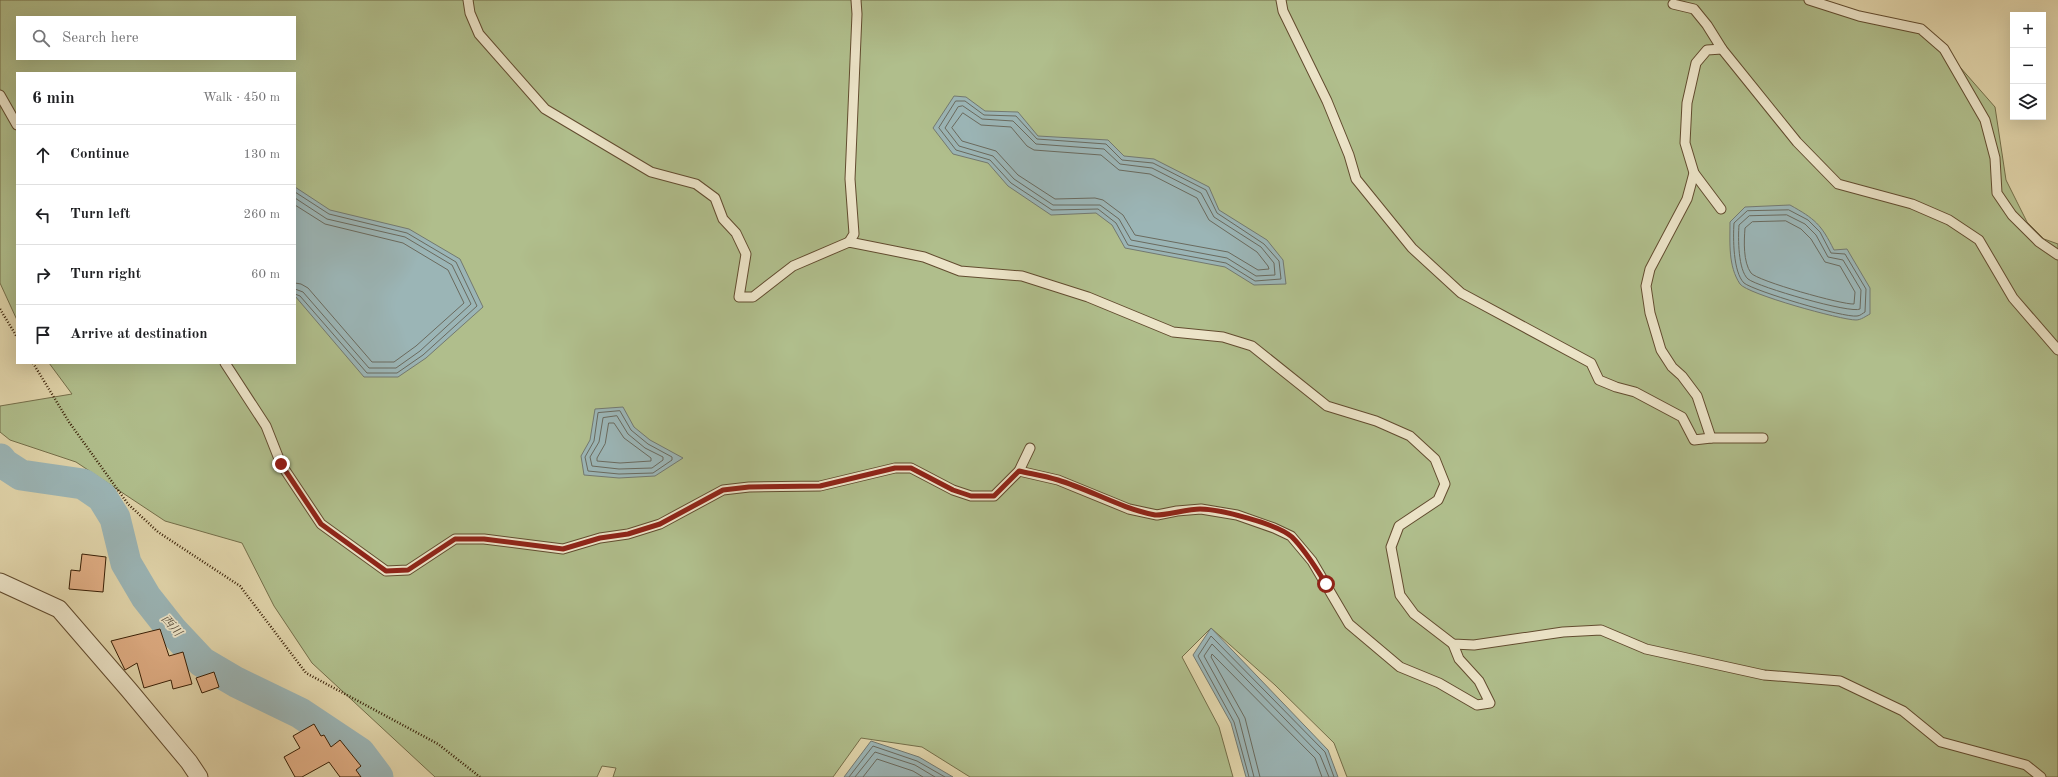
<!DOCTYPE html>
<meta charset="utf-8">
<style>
:root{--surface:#fff;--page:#f6f6f6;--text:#202124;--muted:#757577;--line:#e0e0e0}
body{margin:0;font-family:"Old Standard TT","Noto Serif JP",serif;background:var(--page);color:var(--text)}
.controls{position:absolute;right:12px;top:12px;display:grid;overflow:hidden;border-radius:0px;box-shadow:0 4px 16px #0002}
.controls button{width:36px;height:36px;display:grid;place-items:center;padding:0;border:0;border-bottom:1px solid var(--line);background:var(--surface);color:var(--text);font:20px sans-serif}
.stop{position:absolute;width:12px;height:12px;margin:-9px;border:3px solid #8f2418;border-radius:50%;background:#fff}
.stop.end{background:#8f2418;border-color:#fff;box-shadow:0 1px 4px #0008}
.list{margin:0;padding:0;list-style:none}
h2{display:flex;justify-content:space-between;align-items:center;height:52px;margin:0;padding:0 16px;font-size:17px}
h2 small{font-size:13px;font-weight:400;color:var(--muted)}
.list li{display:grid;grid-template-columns:26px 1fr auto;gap:12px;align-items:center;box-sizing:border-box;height:60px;padding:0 16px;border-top:1px solid var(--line)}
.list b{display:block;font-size:15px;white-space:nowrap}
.list em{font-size:13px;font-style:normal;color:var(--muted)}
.icon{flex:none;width:22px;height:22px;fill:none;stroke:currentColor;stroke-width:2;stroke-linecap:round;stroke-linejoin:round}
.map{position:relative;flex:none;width:2058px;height:777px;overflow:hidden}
.search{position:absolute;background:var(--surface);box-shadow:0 4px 16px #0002;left:16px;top:16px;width:280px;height:44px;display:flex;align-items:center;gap:10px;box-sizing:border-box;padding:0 14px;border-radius:0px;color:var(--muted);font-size:15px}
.panel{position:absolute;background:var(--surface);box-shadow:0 4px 16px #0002;left:16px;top:72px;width:280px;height:292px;border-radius:0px}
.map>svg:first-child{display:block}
</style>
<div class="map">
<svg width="2058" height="777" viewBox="0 0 2058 777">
<rect width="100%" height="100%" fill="#e1d5ab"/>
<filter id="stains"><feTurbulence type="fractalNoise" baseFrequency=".005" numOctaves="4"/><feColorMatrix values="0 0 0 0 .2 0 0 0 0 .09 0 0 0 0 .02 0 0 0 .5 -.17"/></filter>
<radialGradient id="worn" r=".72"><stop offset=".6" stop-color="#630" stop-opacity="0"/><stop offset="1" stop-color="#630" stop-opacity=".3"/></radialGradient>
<!-- green -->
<path fill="#b0be8c" stroke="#746e49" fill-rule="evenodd" d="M 0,0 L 1806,0 L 1924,26 L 1995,107 L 2006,180 L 2027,222 L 2044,239 L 2058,244 L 2058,777 L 1347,777 L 1334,743 L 1275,685 L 1211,628 L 1182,657 L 1219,727 L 1233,777 L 970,777 L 922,747 L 861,738 L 833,777 L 613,777 L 616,768 L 602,766 L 597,777 L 435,777 L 312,663 L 274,606 L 242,543 L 165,521 L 76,462 L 10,440 L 0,432 L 0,406 L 72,394 L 49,363 L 295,363 L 295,73 L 17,73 L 17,320 L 0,283 ZM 17,17 L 295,17 L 295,59 L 17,59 Z"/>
<!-- water -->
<g fill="#9bb5b6" stroke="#737970">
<polygon points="954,96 966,97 985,111 1018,112 1038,136 1108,140 1124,156 1154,159 1209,187 1219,210 1267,240 1283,260 1286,284 1254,285 1225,267 1125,248 1112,225 1096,213 1051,215 1008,186 988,163 953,154 933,128"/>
<polygon points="295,187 330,210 409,229 460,259 483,307 426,358 398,377 364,377 295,296"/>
<path d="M 1790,205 C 1815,219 1821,224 1834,250 L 1847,249 L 1870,288 L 1870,314 C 1866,316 1861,320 1856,320 C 1841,320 1747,294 1740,284 C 1728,266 1730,243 1730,222 L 1745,207 Z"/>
<polygon points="623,407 634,427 650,440 683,458 655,476 619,478 584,475 581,456 590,440 595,409"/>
<polygon points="1211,628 1328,750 1338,777 1246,777 1231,723 1193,655"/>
<polygon points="871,741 919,757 953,777 844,777"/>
</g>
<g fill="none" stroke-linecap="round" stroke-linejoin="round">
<!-- shore -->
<g stroke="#6a6a5e" stroke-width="1">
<polygon points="956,101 965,101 984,115 1016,116 1037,139 1106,144 1122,160 1153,163 1206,190 1217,213 1264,244 1279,261 1281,279 1255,281 1226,263 1128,245 1116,223 1098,209 1052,210 1011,183 990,160 956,150 939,128"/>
<polygon points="963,106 982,119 1013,121 1036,144 1104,149 1120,164 1152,168 1201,193 1214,217 1261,247 1274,263 1275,275 1256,276 1227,258 1131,240 1119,219 1100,205 1053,205 1014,179 993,156 959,146 945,128 958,107"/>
<polygon points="963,113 981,125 1011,127 1027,146 1034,150 1101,155 1119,170 1150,174 1197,198 1209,220 1257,252 1268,266 1269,269 1258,270 1228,252 1135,235 1123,215 1103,200 1095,198 1055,199 1018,175 996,151 962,141 952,128"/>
<polyline points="295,192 329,214 407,233 456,262 477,306 423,355 397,373 367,373 300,296 295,294"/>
<polyline points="295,198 327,219 405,237 452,265 471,304 420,351 396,368 369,368 303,292 295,289"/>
<polyline points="295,205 325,224 403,243 448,270 464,303 416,346 394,362 372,362 308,288 301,284 295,283"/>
<path d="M 1789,210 L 1808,220 L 1820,232 L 1831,253 L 1845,254 L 1866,289 L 1865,312 C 1863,313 1860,316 1857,316 C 1844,318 1754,291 1744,283 C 1733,272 1733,238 1734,223 L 1747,211 Z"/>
<path d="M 1787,215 L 1805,224 L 1816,235 L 1828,257 L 1843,260 L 1861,290 L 1860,309 C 1851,314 1758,287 1748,279 C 1738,270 1738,238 1739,225 L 1749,216 Z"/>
<path d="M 1786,221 L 1801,229 L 1811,239 L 1825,262 L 1840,266 L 1855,292 L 1854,304 C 1843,305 1757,281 1751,273 C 1743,262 1744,241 1745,228 L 1752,222 Z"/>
<polygon points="620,411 631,430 648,444 672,457 672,460 653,473 619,474 588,471 585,457 594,441 598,413"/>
<polygon points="617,416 628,434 645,448 663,457 663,460 652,468 619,469 592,466 590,457 599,442 603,418"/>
<polygon points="609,423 614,423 624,438 651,458 651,461 620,463 597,461 597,458 605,444"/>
<polyline points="849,777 873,746 917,761 945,777"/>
<polyline points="855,777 875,752 915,765 935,777"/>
<polyline points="863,777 877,759 913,771 923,777"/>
<polyline points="1249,777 1234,722 1198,656 1211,636 1325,752 1334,777"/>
<polyline points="1254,777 1239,719 1204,656 1212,644 1320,755 1329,777"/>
<polyline points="1260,777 1245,718 1211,657 1212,654 1315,758 1322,777"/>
</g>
<!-- river -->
<polyline stroke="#9bb5b6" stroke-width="31" points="0,459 4,464 21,475 83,484 102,497 115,518 126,563 146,597 172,630 202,662 236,682 300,713 360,753 378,777"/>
</g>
<!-- building -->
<g fill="#e1af86" stroke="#381f06">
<polygon points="82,554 106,557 103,592 69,589 71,570 80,571"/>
<polygon points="160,629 169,656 183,652 192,684 173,689 171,680 144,688 137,663 125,670 111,641"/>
<polygon points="214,672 219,687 202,693 196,678"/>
<polygon points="314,724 321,736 324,735 331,747 340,740 361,766 356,770 361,777 340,777 329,762 302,777 295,777 284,757 300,748 293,736"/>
</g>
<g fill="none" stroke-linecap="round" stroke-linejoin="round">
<defs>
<g id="lane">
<polyline points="468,0 470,13 479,34 545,109 651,172 696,184 715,198 723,219 736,233 746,254 739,297 753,297 793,266 849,242 924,257 960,271 1022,276 1088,297 1173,332 1223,337 1252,346 1327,406 1376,421 1410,436 1435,459 1445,484 1438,500 1399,526 1391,547 1400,595 1414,614 1453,644 1474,645 1563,632 1601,630 1646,649 1764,675 1840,681 1903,711 1941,742 2026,765 2041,777"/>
<polyline points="1281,0 1283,11 1327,101 1349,155 1356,179 1412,248 1461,293 1591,363 1599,380 1616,387 1635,392 1682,417 1694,440 1711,438 1763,438"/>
<polyline points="1809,0 1859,16 1921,29 1944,49 1985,120 1995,158 1997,193 2012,215 2039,242 2058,255"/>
<polyline points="1673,4 1694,9 1707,25 1722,49 1797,142 1838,184 1912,204 1949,220 1979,240 2013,298 2058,350"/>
<polyline points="0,95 17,125"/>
<polyline points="1694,173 1687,199 1650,269 1646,286 1650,313 1661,350 1672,367 1682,376 1697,396 1711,438"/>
<polyline points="1721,209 1694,173 1685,143 1687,103 1696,63 1707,50 1722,49"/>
<polyline points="849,242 854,234 850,179 857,14 856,0"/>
<polyline points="225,363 266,426 281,464 321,524 386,571 408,570 455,539 484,539 563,549 600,538 628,534 660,524 723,490 749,487 820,486 895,468 911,468 953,490 971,496 994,496 1019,471 1030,448"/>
<polyline points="1019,471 1058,480 1129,509 1157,515 1177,511 1201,509 1237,515 1274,528 1291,536 1312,561 1349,624 1400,667 1439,683 1477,705 1490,703 1479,681 1459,659 1453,644"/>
</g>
<polyline id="street" points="0,582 59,609 129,690 189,762 199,777"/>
</defs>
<!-- lane casing -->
<use href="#lane" stroke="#624c2f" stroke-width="11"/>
<!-- street casing -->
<use href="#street" stroke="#624c2f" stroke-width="19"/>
<!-- path -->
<g stroke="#381f06" stroke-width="2.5" stroke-dasharray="1 2" stroke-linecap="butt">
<polyline points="0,309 17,337"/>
<polyline points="33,363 69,422 128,504 158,532 240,586 306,673 438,744 480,777"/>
</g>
<!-- lane -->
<use href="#lane" stroke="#ece4c8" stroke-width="9"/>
<!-- street -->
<use href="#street" stroke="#ece4c8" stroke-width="17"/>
</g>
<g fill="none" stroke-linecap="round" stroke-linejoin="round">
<!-- route -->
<path stroke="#8f2418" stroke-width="5" d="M 281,464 L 321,524 L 386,571 L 408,570 L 455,539 L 484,539 L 563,549 L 600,538 L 628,534 L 660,524 L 723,490 L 749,487 L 820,486 L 895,468 L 911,468 L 953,490 L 971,496 L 994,496 L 1019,471 C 1032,474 1045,476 1058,480 C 1091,490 1120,508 1155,515 C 1163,516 1188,509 1200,509 C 1219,509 1278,524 1292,537 C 1306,551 1316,568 1326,584"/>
</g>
<g text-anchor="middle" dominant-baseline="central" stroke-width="3.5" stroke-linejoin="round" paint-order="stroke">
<!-- water labels -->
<g font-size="12" font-style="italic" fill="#564c3b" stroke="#ece4c8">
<text transform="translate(171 626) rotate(49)">西川</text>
</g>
</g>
<rect width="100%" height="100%" filter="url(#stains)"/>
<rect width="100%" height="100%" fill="url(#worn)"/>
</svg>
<div class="controls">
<button>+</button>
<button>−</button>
<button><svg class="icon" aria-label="layers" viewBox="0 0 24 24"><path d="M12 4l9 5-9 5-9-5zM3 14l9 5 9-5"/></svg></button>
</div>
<div class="stop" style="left:1326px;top:584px"></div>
<div class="stop end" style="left:281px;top:464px"></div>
<div class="search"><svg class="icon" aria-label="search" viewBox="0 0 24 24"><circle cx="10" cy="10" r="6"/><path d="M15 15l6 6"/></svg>Search here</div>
<section class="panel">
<h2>6 min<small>Walk · 450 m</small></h2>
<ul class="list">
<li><svg class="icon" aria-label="ahead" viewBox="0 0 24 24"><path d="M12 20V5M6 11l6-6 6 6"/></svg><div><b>Continue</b></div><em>130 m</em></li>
<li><svg class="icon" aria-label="left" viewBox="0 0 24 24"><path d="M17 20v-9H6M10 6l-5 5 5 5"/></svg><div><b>Turn left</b></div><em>260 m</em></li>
<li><svg class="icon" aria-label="right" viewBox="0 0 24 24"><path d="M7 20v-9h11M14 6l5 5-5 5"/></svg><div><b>Turn right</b></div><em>60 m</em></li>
<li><svg class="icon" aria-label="arrive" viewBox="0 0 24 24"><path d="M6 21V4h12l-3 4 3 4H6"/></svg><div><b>Arrive at destination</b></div></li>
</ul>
</section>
</div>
